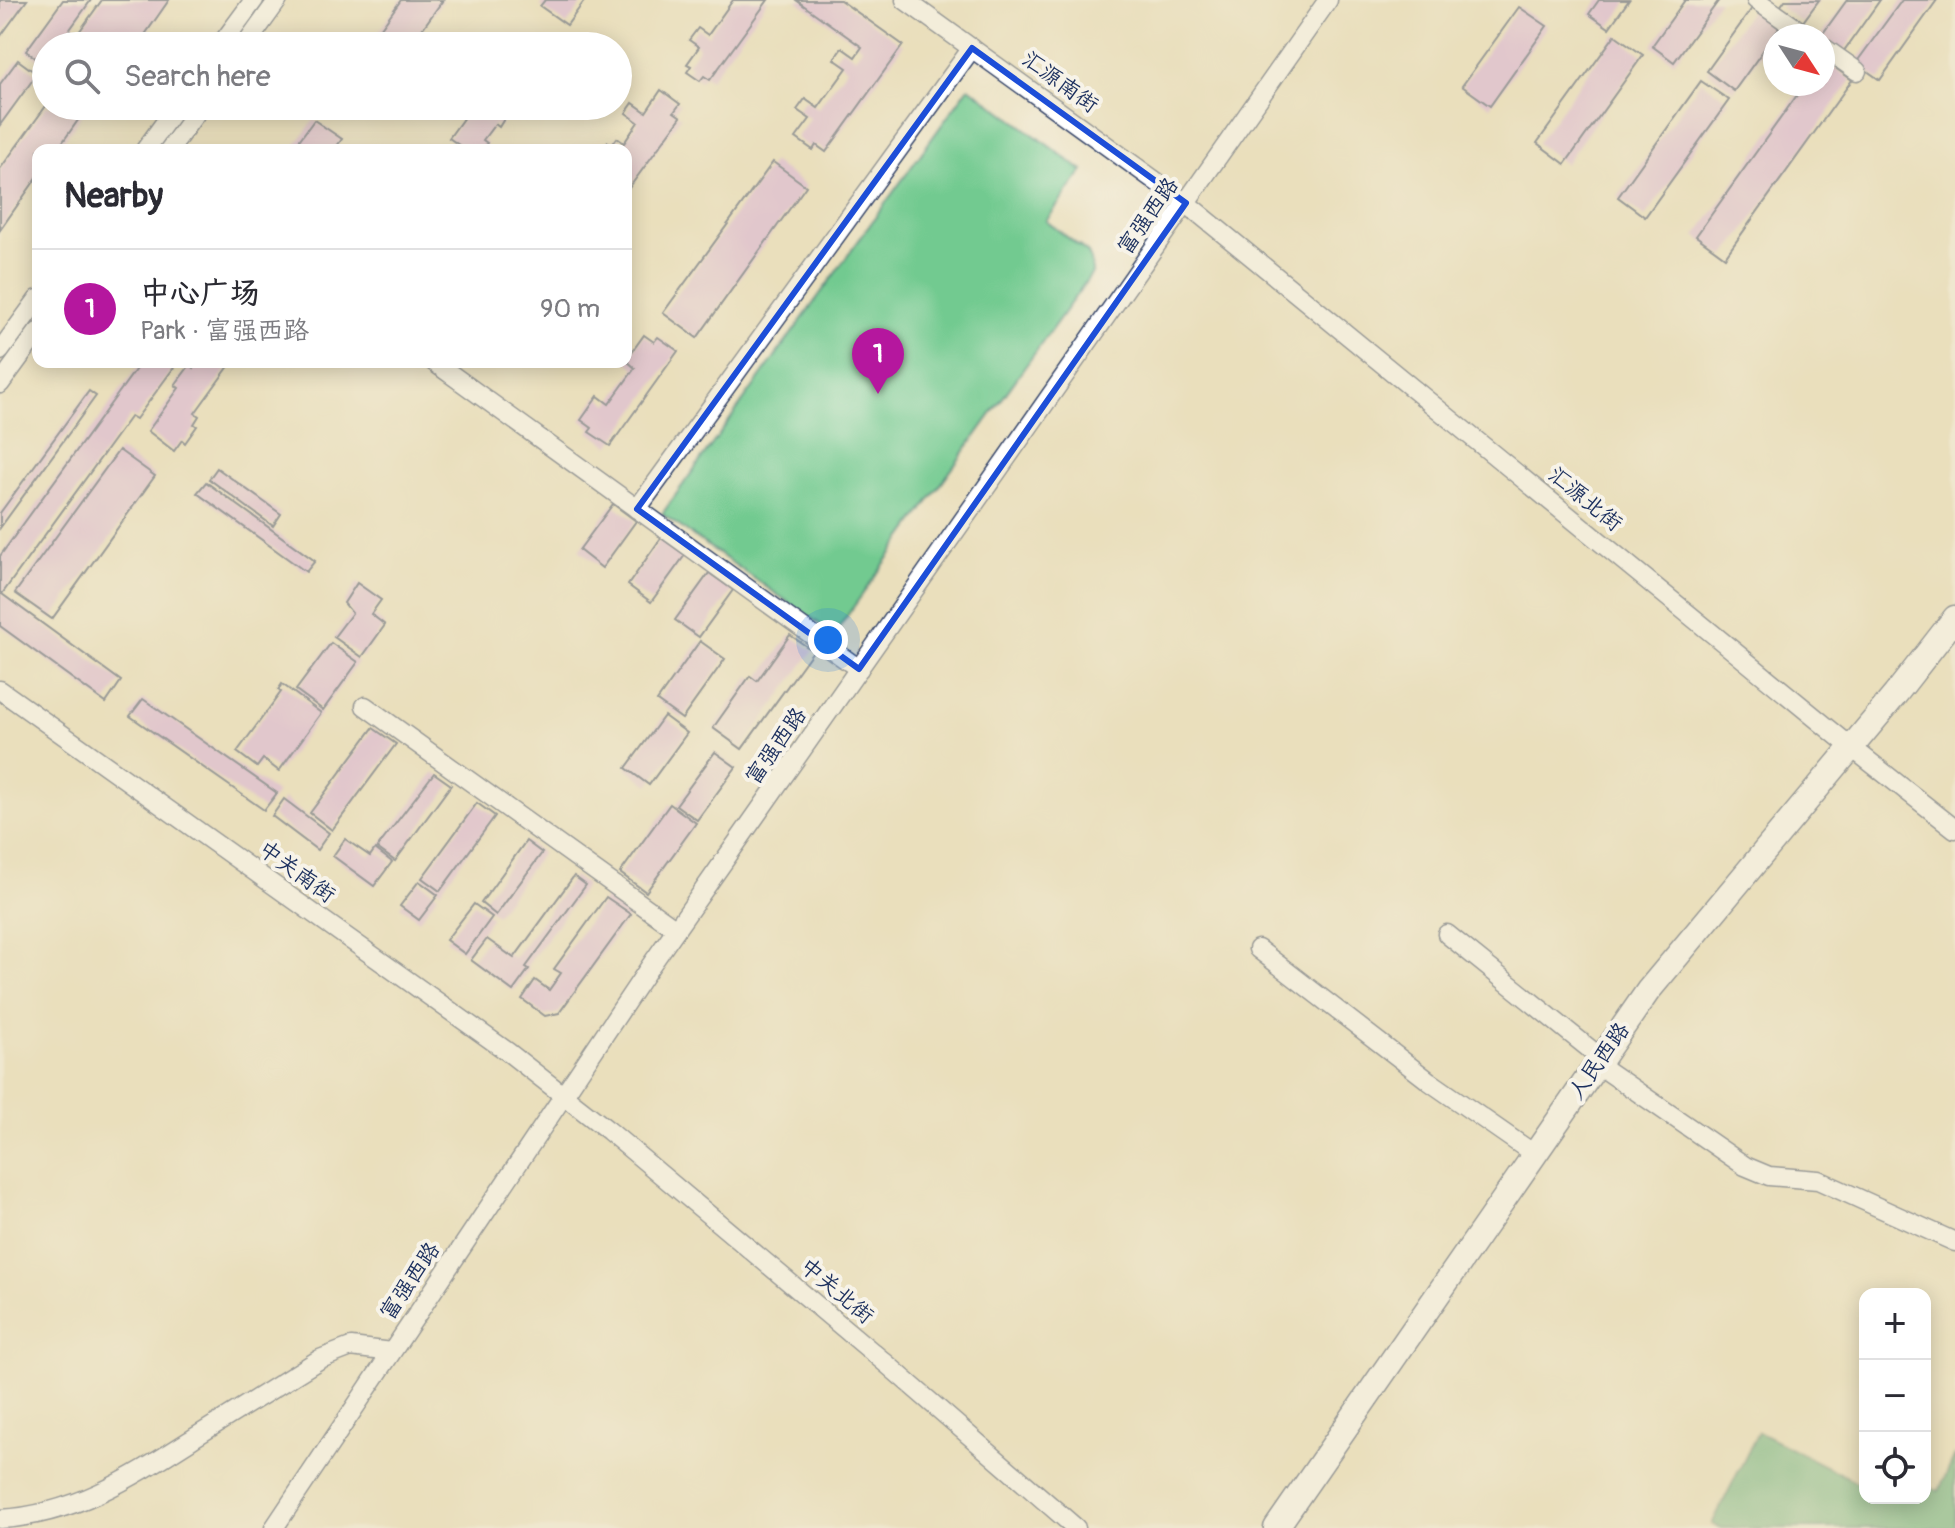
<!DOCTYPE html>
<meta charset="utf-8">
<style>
:root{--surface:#fff;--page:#f7f7f7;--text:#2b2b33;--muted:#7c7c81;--line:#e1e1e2;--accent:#b5179e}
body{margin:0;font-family:Pangolin,"LXGW WenKai TC",sans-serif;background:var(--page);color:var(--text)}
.controls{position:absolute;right:24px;bottom:24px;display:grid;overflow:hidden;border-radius:16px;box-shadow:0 4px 20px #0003}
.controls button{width:72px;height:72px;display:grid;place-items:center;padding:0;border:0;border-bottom:2px solid var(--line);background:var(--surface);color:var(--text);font:40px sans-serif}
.compass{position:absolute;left:1763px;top:24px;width:72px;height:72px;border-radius:50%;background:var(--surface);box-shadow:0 4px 20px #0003;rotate:126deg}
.you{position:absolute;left:828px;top:640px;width:28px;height:28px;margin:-20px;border:6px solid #fff;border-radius:50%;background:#1a73e8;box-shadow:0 0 0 12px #1a73e833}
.badge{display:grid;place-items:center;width:52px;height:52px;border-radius:50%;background:var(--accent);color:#fff;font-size:26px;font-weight:700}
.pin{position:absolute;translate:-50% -66px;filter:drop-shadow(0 2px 4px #0008)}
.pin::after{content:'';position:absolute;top:42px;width:28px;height:24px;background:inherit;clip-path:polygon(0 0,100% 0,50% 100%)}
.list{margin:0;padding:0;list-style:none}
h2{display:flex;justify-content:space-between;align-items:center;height:104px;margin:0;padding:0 32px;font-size:34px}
h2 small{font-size:26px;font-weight:400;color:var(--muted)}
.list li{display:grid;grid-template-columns:52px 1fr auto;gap:24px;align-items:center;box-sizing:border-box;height:120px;padding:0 32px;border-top:2px solid var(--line)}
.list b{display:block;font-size:30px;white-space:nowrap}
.list p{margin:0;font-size:26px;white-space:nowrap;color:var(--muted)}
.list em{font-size:26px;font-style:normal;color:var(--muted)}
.icon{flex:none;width:44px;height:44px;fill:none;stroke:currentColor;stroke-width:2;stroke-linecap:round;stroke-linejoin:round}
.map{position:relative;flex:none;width:1955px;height:1528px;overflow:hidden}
.search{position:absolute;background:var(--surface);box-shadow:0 4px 20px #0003;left:32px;top:32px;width:600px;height:88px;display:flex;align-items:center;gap:20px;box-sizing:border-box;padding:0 28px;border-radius:44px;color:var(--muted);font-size:30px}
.panel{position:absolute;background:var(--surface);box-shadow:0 4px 20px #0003;left:32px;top:144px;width:600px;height:224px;border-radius:16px}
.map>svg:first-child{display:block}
</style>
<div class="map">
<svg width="1955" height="1528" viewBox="0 0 1955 1528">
<rect width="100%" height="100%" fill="#f7f3e8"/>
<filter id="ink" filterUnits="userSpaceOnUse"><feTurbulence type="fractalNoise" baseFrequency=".0125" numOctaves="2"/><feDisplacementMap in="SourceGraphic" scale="16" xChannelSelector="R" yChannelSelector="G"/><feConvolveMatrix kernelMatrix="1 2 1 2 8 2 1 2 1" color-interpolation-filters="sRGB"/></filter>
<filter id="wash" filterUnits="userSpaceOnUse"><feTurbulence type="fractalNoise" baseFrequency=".006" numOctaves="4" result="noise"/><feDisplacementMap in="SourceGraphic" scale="32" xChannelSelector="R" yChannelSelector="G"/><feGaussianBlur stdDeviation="1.8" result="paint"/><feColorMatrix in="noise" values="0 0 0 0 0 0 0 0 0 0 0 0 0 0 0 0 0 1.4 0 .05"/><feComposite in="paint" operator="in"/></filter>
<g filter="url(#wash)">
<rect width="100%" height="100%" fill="#eadfbc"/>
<!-- green -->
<polygon fill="#72ca90" stroke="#467c77" stroke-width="2" points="969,87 1083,171 1046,221 1088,253 1091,260 1092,273 834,634 662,514"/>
<!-- forest -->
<polygon fill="#5dae7a" stroke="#3c6e6c" stroke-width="2" points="1758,1432 1865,1486 1865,1498 1925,1498 1925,1484 1939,1491 1955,1455 1955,1528 1720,1528 1712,1524"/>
<g id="blocks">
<!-- building -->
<g fill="#d8aae0">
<polygon points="0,0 27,0 0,37"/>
<polygon points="63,0 91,0 58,46 46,46 44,64 26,51"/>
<polygon points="102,0 169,0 137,46 69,46"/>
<polygon points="401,0 443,0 410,46 368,46"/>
<polygon points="545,0 585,0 567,25 540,6"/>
<polygon points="733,0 768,0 710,80 704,76 700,81 687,72 691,66 687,64 699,47 689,40 698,28 708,35"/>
<polygon points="796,0 840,0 903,45 826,152 816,145 813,150 796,138 810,119 797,110 805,99 818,108 847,68 834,59 842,48 855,57 862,47"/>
<polygon points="1599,0 1629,0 1609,28 1589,14"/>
<polygon points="1685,0 1719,0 1674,62 1652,46"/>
<polygon points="1785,0 1819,0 1802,23 1780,7"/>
<polygon points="1847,0 1880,0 1843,52 1821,36"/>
<polygon points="1902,0 1937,0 1880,80 1856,63"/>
<polygon points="1519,7 1547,26 1490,106 1462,86"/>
<polygon points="1753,7 1780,27 1734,91 1707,71"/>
<polygon points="1615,35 1643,55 1565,164 1537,143"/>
<polygon points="1823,59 1852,80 1725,257 1696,236 1805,84 1823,84"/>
<polygon points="18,60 37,74 0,125 0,84"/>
<polygon points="1701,81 1729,100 1645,217 1618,197"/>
<polygon points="661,90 680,104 674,112 681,117 626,192 626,150 603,150 608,142 612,145 617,138 624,143 638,122 626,113 633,103 646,112"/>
<polygon points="46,106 88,106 57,150 38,150 38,176 0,230 0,169"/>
<polygon points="472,106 521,106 519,109 514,106 509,113 505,110 501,116 504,119 499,127 495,124 483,140 487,143 482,150 478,148 466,150 449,138"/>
<polygon points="314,120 342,139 334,150 292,150"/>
<polygon points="773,162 806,186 697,338 663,313"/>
<polygon points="644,335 654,342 658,337 678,351 610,446 589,432 592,428 581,420 598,396 609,404 635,368 626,360"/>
<polygon points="141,362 178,362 136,419 131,416 2,594 121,681 106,703 0,626 0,556"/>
<polygon points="198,362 232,362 195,413 199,416 194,424 197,426 185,443 182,440 174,451 148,431 179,388 175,385 190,365 194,368"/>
<polygon points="89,391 96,396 0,528 0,513"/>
<polygon points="119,450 155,476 52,619 15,593"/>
<polygon points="217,468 281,514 273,526 209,479"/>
<polygon points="206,482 315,561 306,572 197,493"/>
<polygon points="613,504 636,521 602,568 579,550"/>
<polygon points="661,538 685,555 651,602 628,585"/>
<polygon points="709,573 733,590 699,637 675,620"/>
<polygon points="357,583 381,600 371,614 385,625 362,657 334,637 352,613 344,603"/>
<polygon points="790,635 813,651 742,749 713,728 750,676 757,681"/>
<polygon points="700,641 725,659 682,719 657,701"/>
<polygon points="331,643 358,662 323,710 296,690"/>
<polygon points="282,684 321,713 279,771 263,759 257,767 237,752 281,692 278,690"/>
<polygon points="143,699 277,793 264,810 130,716"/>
<polygon points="664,716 687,733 649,785 626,768"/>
<polygon points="373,728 396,744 332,830 310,813"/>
<polygon points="715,752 736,767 697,820 676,805"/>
<polygon points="434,773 451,785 395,861 377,848"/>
<polygon points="284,799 329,833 317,850 272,816"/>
<polygon points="477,803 495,816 440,891 422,878"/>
<polygon points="670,804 696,823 646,892 620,873"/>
<polygon points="345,839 370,856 375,849 392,862 374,886 333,856"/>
<polygon points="526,841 542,853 496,915 481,903"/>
<polygon points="574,876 586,885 526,967 529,969 513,991 471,960 487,939 514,958"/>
<polygon points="419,881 438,895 419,920 400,906"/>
<polygon points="606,897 631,914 559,1013 545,1016 522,999 535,980 549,990 561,973 554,969"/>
<polygon points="474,904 492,917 465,954 446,940"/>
</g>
</g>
</g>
<g filter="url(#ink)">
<use href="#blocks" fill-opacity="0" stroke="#3a496c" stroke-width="2"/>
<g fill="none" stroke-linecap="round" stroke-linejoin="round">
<defs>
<g id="minor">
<polyline points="905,0 1186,203 1851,747 1955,829"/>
<polyline points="1756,0 1807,36"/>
<polyline points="220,46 254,0"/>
<polyline points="245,46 278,0"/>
<polyline points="1823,47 1857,71"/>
<polyline points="145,150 177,106"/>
<polyline points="169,150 201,106"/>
<polyline points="0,351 38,299"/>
<polyline points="434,362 859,669"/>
<polyline points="0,384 38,332"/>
<polyline points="637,509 972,48"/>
<polyline points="0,690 508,1052 609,1131 889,1366 1076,1528"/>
<polyline points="365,706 676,929"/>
<polyline points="1447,934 1601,1058"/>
<polyline points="1258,949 1429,1081 1534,1154"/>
<polyline points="1597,1064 1745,1166 1769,1176 1818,1180 1955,1242"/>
<path d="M 0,1519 C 77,1515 137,1474 200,1434 C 240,1409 280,1384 320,1359 L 351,1347 L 391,1352"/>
<polyline points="274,1528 651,965 1328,0"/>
</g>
<polyline id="major" points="1276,1528 1648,991 1895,695 1955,618"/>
</defs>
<!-- minor casing -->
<use href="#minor" stroke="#3a496c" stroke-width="21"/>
<!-- major casing -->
<use href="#major" stroke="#3a496c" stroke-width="27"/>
<!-- minor -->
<use href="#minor" stroke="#fff" stroke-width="18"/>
<!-- major -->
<use href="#major" stroke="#fff" stroke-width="24"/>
</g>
</g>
<!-- marked area -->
<path d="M0 0H1955V1528H0ZM 972,48 L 1186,203 L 859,669 L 637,509 Z" fill="#eadfbc" fill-opacity=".55" fill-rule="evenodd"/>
<path fill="none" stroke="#1d4ed8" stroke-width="6" stroke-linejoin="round" d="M 972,48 L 1186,203 L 859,669 L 637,509 Z"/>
<g text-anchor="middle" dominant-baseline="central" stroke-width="8" stroke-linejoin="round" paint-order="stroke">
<!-- street labels -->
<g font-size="22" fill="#1b2f5e" stroke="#f7f3e8">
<text transform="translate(1060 82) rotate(36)">汇源南街</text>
<text transform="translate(1148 216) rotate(-55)">富强西路</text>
<text transform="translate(1585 499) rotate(39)">汇源北街</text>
<text transform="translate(776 746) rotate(-55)">富强西路</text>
<text transform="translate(297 872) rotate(36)">中关南街</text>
<text transform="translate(1599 1061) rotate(-55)">人民西路</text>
<text transform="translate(410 1281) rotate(-56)">富强西路</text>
<text transform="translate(837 1291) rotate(40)">中关北街</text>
</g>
</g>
</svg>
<div class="controls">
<button>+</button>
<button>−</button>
<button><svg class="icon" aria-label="locate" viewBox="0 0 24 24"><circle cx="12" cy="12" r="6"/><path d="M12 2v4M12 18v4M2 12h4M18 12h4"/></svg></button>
</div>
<svg class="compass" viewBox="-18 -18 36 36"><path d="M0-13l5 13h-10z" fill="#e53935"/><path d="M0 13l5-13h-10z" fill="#7c7c81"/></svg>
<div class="you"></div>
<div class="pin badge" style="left:878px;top:394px">1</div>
<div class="search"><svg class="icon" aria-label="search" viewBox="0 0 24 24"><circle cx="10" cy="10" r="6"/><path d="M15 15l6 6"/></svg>Search here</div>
<section class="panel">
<h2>Nearby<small></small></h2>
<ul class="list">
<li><span class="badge">1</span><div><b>中心广场</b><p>Park · 富强西路</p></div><em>90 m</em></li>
</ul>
</section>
</div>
